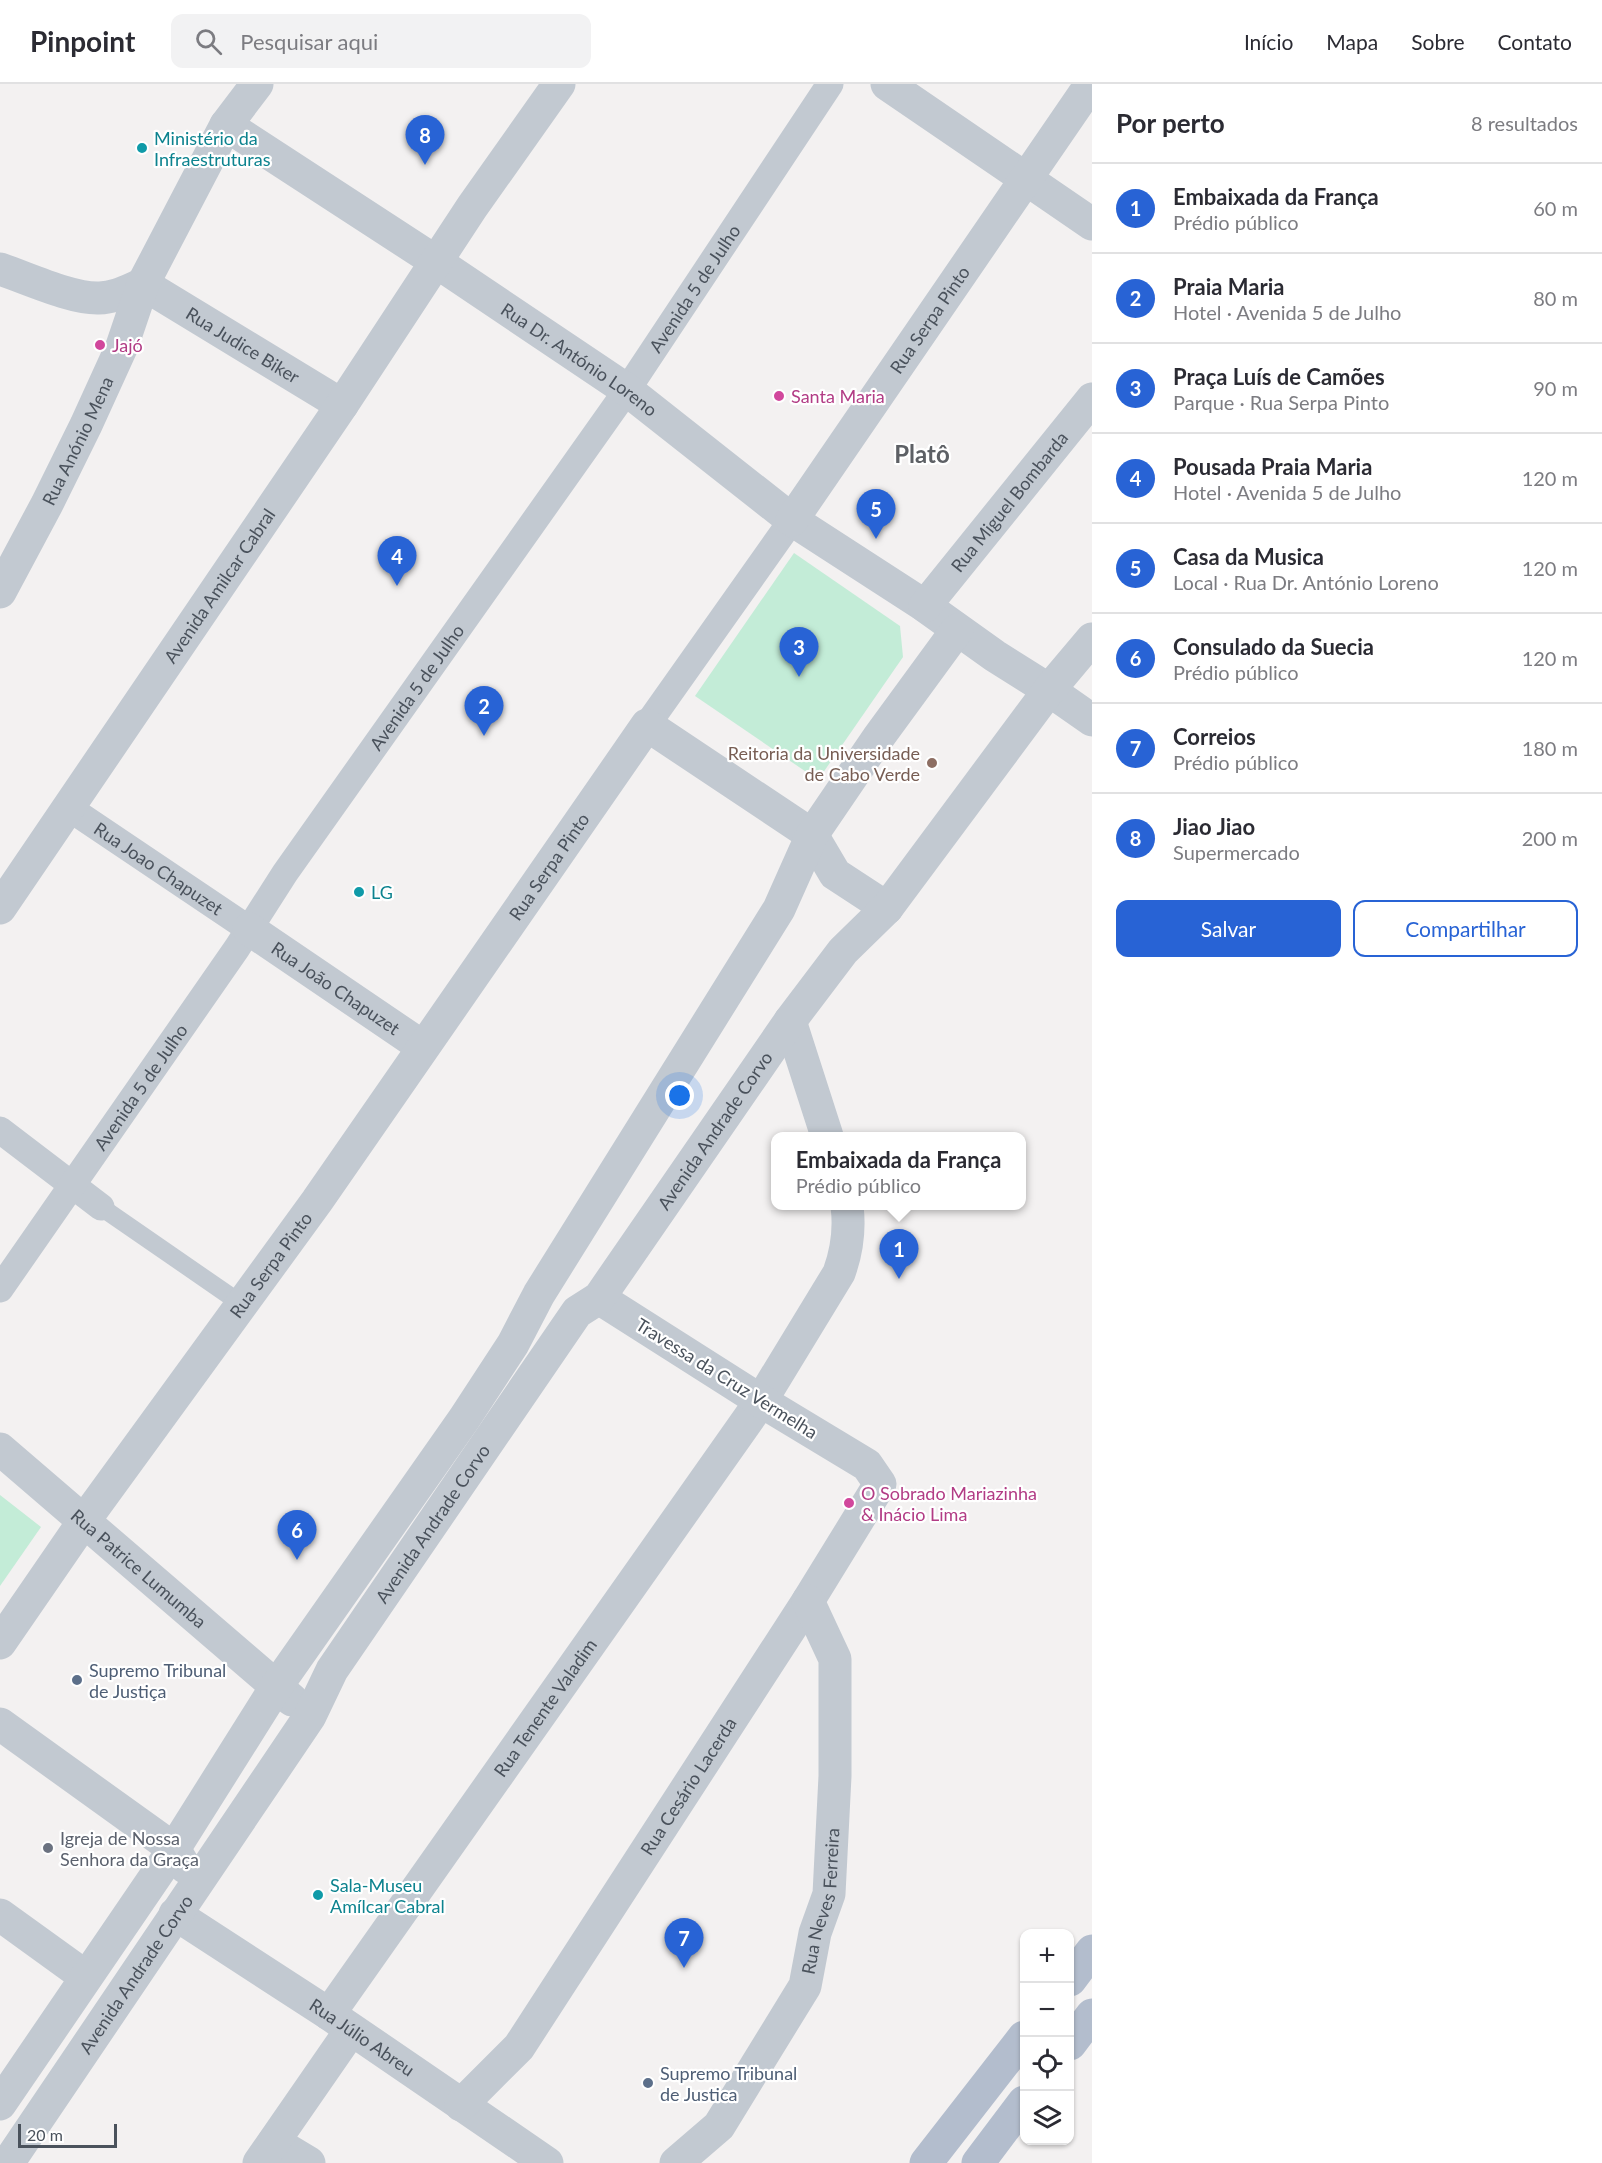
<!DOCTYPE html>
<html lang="pt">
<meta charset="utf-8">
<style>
:root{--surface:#fff;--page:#f2f2f3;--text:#2b2b33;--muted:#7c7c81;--line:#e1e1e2;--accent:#2863d5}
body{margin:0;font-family:Lato,sans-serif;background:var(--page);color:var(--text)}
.controls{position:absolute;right:18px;bottom:18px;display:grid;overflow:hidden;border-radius:12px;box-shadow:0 2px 4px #0004}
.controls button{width:54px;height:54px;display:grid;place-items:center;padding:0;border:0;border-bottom:2px solid var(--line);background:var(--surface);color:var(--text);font:30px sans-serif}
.scale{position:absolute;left:18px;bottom:15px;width:99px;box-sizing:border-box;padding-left:6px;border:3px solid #4a525c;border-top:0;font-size:16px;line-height:21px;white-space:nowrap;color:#4a525c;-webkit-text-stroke:4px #fff;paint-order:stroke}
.you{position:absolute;left:680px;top:1012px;width:21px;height:21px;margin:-15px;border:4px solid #fff;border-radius:50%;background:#1a73e8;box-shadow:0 0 0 9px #1a73e833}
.badge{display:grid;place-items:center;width:39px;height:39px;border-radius:50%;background:var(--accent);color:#fff;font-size:20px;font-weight:700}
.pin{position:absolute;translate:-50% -50px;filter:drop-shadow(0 2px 3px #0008)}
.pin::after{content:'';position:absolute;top:32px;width:21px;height:18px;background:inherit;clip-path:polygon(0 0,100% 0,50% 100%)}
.popup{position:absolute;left:771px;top:1048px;width:255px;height:78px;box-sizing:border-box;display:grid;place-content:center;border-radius:12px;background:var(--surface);filter:drop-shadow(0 2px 4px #0005);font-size:20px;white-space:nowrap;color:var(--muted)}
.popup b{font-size:22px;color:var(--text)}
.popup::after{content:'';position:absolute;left:50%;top:100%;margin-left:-12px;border:12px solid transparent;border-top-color:var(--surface)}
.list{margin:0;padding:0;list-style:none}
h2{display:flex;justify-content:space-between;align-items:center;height:78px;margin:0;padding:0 24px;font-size:26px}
h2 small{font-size:20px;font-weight:400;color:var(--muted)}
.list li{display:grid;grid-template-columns:39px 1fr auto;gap:18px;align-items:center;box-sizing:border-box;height:90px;padding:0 24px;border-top:2px solid var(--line)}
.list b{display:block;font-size:22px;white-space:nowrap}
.list p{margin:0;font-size:20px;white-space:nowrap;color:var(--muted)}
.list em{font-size:20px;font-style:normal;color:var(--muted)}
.actions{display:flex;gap:12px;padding:18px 24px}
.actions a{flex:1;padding:14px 0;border:2px solid var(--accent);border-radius:12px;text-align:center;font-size:21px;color:var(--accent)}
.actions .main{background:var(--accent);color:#fff}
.icon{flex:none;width:33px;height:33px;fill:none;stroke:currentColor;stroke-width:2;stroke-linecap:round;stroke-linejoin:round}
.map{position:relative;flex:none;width:1092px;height:2079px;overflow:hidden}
header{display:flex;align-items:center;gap:36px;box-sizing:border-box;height:84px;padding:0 30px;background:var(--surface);border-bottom:2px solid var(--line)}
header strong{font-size:28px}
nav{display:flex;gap:33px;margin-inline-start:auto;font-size:21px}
.search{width:420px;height:54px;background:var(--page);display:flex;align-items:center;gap:15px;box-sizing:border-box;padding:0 21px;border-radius:12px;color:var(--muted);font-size:22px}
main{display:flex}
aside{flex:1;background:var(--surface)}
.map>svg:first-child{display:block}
</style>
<header>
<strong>Pinpoint</strong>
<div class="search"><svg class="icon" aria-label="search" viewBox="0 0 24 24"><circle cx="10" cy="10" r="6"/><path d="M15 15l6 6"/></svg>Pesquisar aqui</div>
<nav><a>Início</a><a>Mapa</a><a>Sobre</a><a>Contato</a></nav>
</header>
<main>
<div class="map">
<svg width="1092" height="2079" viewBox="0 0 1092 2079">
<rect width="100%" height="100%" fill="#f3f1f1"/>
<!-- green -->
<g fill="#c3ecd7">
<polygon points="794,469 900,542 903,573 818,696 695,612"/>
<polygon points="0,1411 41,1443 0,1502"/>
</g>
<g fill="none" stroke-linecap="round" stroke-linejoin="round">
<!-- service -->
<polyline stroke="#c2c9d1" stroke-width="18" points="101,1123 243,1221"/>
<!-- pedestrian -->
<g stroke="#c2c9d1" stroke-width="27">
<polyline points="647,641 792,436"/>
<path id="s1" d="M 69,724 L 249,845"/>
<polyline points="0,1046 101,1123"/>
<path id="s2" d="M 0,1205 L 237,864 L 285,789 L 627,306 L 830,0"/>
</g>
<!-- minor -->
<g stroke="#c2c9d1" stroke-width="33">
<polyline points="887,0 1092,140"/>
<path id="s3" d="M 226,41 L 435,177 L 627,306 L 792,436 L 925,522 L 995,572 L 1049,606 L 1092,636"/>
<path d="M 0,185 C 27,194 72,215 99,214 C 115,214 129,206 143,200"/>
<path id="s4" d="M 143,200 L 342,321"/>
<path id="s5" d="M 792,436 L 1091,0"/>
<path id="s6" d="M 0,508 L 47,420 L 86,341 L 122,262 L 143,200 L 226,41 L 257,0"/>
<path id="s7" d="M 925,522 L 1092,315"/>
<path id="s8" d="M 249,845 L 423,963"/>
<polyline points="790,937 827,1052"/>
<path id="s9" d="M 0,1365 L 292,1616"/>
<path id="s10" d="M 0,1559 L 84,1437 L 317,1117 L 647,641 L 812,751 L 835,790 L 887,824"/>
<polyline points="0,1640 174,1765 185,1783"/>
<path id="s11" d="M 175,1830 L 329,1930 L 547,2079"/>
<polyline points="0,1831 86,1893"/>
<path id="s12" d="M 329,1930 L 761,1317 L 839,1189 C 847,1167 850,1146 847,1122"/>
<polyline points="0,2020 174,1765 276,1603 464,1335 513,1260 539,1210 779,825 812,751 878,654 957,546"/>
<path id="s13" d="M 461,2021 L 519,1963 L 808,1517 L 880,1400 L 867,1381 L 761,1317 L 599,1214"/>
<polyline points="274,2058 309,2079"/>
<path id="s14" d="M 8,2079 L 310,1632 L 332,1586 L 577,1228 L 599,1214 L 790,937 L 843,867 L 887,824 L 1049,606 L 1092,555"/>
<polyline points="259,2079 351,1946"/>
<path id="s15" d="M 676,2079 L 719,2042 L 805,1902 L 815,1849 L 829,1810 L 835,1692 L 835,1575 L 808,1517"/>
</g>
<!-- tertiary -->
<path stroke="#c2c9d1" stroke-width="33" id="s16" d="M 0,824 L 342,321 L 472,123 L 559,0"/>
<!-- primary -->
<g stroke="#b3bdcd" stroke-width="33">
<polyline points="1070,1896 1092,1867"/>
<polyline points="1070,1960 1092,1931"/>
<polyline points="926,2079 1024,1953"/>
<polyline points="978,2079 1024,2018"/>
</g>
</g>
<!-- markers -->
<g fill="#0f9aa8" stroke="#fff" stroke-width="2">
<circle cx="142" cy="64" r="6"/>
<circle cx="359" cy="808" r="6"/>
<circle cx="318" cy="1811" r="6"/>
</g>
<g fill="#d1479c" stroke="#fff" stroke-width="2">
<circle cx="100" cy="261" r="6"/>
<circle cx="779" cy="312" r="6"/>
<circle cx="849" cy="1419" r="6"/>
</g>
<circle fill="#8d6e63" stroke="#fff" stroke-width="2" cx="932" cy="679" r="6"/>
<g fill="#5c6f8a" stroke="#fff" stroke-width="2">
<circle cx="77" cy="1596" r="6"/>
<circle cx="648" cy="1999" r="6"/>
</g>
<circle fill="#6b7280" stroke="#fff" stroke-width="2" cx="48" cy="1764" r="6"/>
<g text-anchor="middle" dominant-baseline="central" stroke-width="4.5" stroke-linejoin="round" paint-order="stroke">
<!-- culture labels -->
<g font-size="18" fill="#0d838f" stroke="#fff" text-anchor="start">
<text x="154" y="54">Ministério da<tspan x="154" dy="21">Infraestruturas</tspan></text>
<text x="371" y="808">LG</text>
<text x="330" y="1801">Sala-Museu<tspan x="330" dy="21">Amílcar Cabral</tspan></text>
</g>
<!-- street labels -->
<g font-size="18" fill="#4a525c" stroke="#fff">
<text stroke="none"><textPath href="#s2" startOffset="1218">Avenida 5 de Julho</textPath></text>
<text stroke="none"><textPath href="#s5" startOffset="243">Rua Serpa Pinto</textPath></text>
<text stroke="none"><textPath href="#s4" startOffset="117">Rua Judice Biker</textPath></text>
<text stroke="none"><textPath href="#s3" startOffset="424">Rua Dr. António Loreno</textPath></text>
<text stroke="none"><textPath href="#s6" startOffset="170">Rua Anónio Mena</textPath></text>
<text stroke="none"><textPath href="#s7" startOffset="134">Rua Miguel Bombarda</textPath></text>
<text stroke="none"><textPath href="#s16" startOffset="390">Avenida Amilcar Cabral</textPath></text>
<text stroke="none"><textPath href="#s2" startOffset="732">Avenida 5 de Julho</textPath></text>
<text stroke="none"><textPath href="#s10" startOffset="951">Rua Serpa Pinto</textPath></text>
<text stroke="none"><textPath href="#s1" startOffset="108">Rua Joao Chapuzet</textPath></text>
<text stroke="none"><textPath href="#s8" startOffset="105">Rua João Chapuzet</textPath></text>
<text stroke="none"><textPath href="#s2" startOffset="246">Avenida 5 de Julho</textPath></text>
<text stroke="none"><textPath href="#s14" startOffset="1254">Avenida Andrade Corvo</textPath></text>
<text stroke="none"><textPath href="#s10" startOffset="465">Rua Serpa Pinto</textPath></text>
<text transform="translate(727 1294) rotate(32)">Travessa da Cruz Vermelha</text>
<text stroke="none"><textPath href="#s14" startOffset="768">Avenida Andrade Corvo</textPath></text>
<text stroke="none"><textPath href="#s9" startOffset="183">Rua Patrice Lumumba</textPath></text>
<text stroke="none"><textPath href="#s12" startOffset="375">Rua Tenente Valadim</textPath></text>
<text stroke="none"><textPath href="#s13" startOffset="393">Rua Cesário Lacerda</textPath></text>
<text stroke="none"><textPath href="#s15" startOffset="308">Rua Neves Ferreira</textPath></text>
<text stroke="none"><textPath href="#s14" startOffset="228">Avenida Andrade Corvo</textPath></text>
<text stroke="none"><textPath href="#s11" startOffset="224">Rua Júlio Abreu</textPath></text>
</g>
<!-- hotel labels -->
<g font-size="18" fill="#b23c85" stroke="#fff" text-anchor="start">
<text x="112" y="261">Jajó</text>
<text x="791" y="312">Santa Maria</text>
<text x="861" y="1409">O Sobrado Mariazinha<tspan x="861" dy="21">&amp; Inácio Lima</tspan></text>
</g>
<!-- education labels -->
<g font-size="18" fill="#785e54" stroke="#fff" text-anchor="end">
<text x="920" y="669">Reitoria da Universidade<tspan x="920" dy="21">de Cabo Verde</tspan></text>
</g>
<!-- service labels -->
<g font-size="18" fill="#4e5e75" stroke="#fff" text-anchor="start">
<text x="89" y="1586">Supremo Tribunal<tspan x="89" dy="21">de Justiça</tspan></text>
<text x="660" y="1989">Supremo Tribunal<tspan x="660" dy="21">de Justica</tspan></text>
</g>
<!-- worship labels -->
<g font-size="18" fill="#5b616d" stroke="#fff" text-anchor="start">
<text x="60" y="1754">Igreja de Nossa<tspan x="60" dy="21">Senhora da Graça</tspan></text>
</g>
<!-- district labels -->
<g font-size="24" font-weight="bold" fill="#5d6065" stroke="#fff">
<text x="922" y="369">Platô</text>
</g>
</g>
</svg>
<div class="controls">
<button>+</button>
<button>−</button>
<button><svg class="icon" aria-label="locate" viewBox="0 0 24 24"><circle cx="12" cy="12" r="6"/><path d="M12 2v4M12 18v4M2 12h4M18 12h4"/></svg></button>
<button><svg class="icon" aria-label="layers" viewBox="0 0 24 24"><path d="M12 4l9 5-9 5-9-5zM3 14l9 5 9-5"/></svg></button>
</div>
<div class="scale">20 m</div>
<div class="you"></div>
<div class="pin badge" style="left:899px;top:1195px">1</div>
<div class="popup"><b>Embaixada da França</b>Prédio público</div>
<div class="pin badge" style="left:484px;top:652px">2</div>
<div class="pin badge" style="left:799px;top:593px">3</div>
<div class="pin badge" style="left:397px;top:502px">4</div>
<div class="pin badge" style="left:876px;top:455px">5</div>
<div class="pin badge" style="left:297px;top:1476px">6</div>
<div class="pin badge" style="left:684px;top:1884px">7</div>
<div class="pin badge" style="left:425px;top:81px">8</div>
</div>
<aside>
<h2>Por perto<small>8 resultados</small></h2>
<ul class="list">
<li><span class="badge">1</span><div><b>Embaixada da França</b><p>Prédio público</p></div><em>60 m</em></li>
<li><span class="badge">2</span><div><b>Praia Maria</b><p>Hotel · Avenida 5 de Julho</p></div><em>80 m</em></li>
<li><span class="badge">3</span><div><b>Praça Luís de Camões</b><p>Parque · Rua Serpa Pinto</p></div><em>90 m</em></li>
<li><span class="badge">4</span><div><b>Pousada Praia Maria</b><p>Hotel · Avenida 5 de Julho</p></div><em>120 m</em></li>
<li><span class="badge">5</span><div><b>Casa da Musica</b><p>Local · Rua Dr. António Loreno</p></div><em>120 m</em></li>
<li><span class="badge">6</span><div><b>Consulado da Suecia</b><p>Prédio público</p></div><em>120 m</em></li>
<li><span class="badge">7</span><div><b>Correios</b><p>Prédio público</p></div><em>180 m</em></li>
<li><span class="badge">8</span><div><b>Jiao Jiao</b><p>Supermercado</p></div><em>200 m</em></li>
</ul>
<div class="actions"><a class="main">Salvar</a><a>Compartilhar</a></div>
</aside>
</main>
